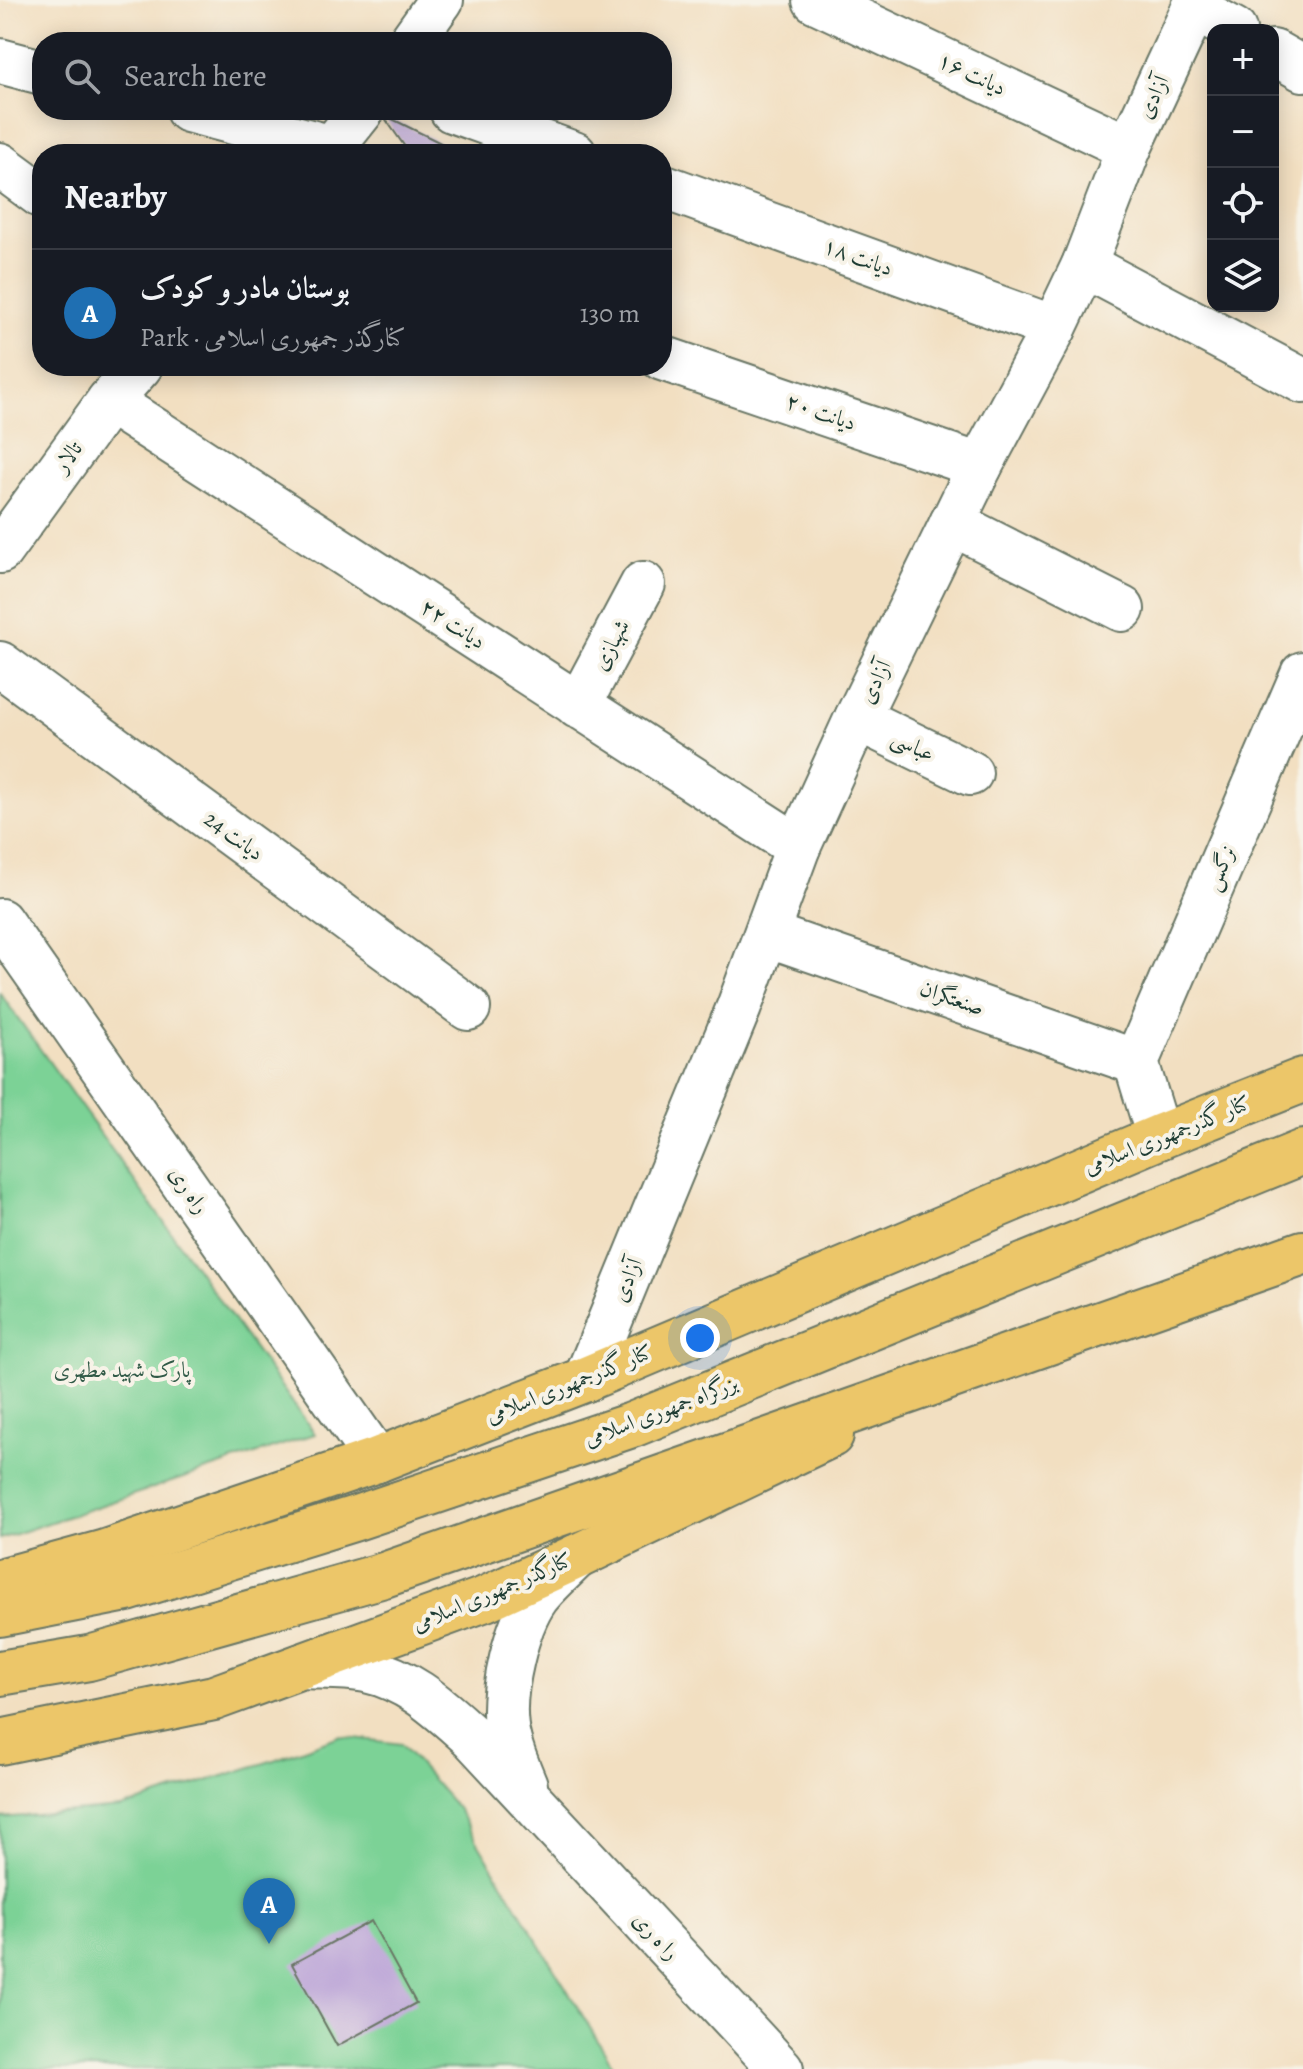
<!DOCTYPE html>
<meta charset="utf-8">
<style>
:root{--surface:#171b24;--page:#242831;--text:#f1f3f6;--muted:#9ea1a6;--line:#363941;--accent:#1f6fb2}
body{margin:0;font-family:Alegreya,Amiri,serif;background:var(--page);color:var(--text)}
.controls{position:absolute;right:24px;top:24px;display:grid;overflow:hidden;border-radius:16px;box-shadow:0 4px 20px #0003}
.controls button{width:72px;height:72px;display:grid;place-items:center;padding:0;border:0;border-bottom:2px solid var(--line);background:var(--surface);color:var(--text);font:40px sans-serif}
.you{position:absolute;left:700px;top:1338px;width:28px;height:28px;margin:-20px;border:6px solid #fff;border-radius:50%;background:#1a73e8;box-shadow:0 0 0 12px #1a73e833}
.badge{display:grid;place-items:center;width:52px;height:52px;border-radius:50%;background:var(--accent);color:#fff;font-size:26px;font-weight:700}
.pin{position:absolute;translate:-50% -66px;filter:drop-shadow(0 2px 4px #0008)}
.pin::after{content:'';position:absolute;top:42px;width:28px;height:24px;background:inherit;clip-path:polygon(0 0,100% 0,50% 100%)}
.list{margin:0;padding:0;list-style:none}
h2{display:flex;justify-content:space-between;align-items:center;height:104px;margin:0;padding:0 32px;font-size:34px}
h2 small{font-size:26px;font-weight:400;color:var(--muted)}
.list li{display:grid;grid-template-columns:52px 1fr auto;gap:24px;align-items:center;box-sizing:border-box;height:128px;padding:0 32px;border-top:2px solid var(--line)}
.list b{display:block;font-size:30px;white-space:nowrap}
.list p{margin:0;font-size:26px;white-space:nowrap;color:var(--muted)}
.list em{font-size:26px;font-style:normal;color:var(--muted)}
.icon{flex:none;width:44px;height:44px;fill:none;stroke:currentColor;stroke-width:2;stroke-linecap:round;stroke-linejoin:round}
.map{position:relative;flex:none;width:1303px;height:2069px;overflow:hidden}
.search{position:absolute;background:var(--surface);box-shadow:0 4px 20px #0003;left:32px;top:32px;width:640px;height:88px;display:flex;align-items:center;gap:20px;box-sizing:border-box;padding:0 28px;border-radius:32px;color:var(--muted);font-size:30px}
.panel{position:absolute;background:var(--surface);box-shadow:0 4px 20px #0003;left:32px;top:144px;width:640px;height:232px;border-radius:32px}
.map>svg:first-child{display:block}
</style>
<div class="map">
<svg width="1303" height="2069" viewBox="0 0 1303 2069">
<rect width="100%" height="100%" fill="#f7f3e8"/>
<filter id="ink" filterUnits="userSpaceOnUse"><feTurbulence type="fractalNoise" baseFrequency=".0125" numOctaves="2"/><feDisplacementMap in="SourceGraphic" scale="16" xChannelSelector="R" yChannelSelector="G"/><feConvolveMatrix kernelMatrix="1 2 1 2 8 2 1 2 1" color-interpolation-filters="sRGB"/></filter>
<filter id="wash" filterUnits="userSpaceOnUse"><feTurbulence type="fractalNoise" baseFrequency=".006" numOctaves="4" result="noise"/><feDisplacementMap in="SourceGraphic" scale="32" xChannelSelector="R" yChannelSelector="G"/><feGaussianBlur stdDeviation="1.8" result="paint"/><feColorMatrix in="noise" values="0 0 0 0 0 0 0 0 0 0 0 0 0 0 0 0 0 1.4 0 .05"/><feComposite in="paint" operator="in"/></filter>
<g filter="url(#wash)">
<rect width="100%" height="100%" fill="#f2dfc1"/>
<!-- green -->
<g fill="#7cd296" stroke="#4e8865" stroke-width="2">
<polygon points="0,993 315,1434 0,1539"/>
<polygon points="339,1736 401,1744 457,1808 615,2069 0,2069 0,1818 121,1808 274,1760"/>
</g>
<g id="blocks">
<!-- building -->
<g fill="#bea8d8">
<polygon points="382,114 451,148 448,154 410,154"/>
<polygon points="371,1921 416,2003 337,2046 292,1964"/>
</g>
</g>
</g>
<g filter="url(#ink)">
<use href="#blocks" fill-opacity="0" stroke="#697665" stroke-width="2"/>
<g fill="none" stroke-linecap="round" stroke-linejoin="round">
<defs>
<g id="minor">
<polyline points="815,0 1129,148"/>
<polyline points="1194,8 1234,30"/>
<polyline points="411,42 441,0"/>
<polyline points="1273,52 1303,69"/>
<polyline points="0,61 42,72"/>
<polyline points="188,110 333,148"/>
<polyline points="452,110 574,154"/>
<polyline points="327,154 362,110"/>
<polyline points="0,165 42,196"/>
<polyline points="662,186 1054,328"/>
<polyline points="1084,265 1303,381"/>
<polyline points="662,358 980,466"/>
<polyline points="109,401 798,847"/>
<polyline points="952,523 1122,609"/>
<polyline points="0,551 109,401 140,366"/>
<polyline points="0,664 468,1008"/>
<polyline points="578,706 643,584"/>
<polyline points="857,718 970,773"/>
<polyline points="0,921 377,1460"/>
<polyline points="767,934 1136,1062"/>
<polyline points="1136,1062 1303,674"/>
<polyline points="1136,1062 1159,1137"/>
<polyline points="586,1379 739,1007 798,847 857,718 980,466 1054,328 1084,265 1129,148 1198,0"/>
<path d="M 302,1666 C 323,1667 346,1666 366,1670 C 411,1680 439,1708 472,1737 L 781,2069"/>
<path d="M 525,1785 C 517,1766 509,1747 506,1727 C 501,1691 516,1626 537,1597 C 548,1583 563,1570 576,1557"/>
</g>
<g id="major">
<polyline points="0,1581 102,1553 377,1460 586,1379 1159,1137 1303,1080"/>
<polyline points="0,1742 214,1698 485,1599 576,1557 831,1435"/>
</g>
<g id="highway">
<polyline points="0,1614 127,1589 356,1518 632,1425 1303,1152"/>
<polyline points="0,1673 89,1658 384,1575 1303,1253"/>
</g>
</defs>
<!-- minor casing -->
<use href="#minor" stroke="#697665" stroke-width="48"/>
<!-- major casing -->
<use href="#major" stroke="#697665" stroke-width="48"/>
<!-- highway casing -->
<use href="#highway" stroke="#697665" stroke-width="48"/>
<!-- minor -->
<use href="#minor" stroke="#fff" stroke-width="44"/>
<!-- major -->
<use href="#major" stroke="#ecc669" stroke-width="44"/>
<!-- highway -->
<use href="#highway" stroke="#ecc669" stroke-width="44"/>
</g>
</g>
<g text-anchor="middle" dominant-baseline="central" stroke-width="8" stroke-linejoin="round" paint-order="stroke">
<!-- street labels -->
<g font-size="22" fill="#1f3d34" stroke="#f7f3e8">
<text transform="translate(972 74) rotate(25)">دیانت ۱۶</text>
<text transform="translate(1153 97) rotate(-65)">آزادی</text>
<text transform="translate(858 257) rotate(20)">دیانت ۱۸</text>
<text transform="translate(821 412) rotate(19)">دیانت ۲۰</text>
<text transform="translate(68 457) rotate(-54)">تالار</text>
<text transform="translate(453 624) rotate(33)">دیانت ۲۲</text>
<text transform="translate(611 645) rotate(-62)">شهبازی</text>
<text transform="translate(875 682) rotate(-64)">آزادی</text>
<text transform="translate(913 746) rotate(26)">عباسی</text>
<text transform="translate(234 836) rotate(36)">دیانت 24</text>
<text transform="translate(1220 868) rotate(-67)">نرگس</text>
<text transform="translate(952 998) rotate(19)">صنعتگران</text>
<text transform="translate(1167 1135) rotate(-22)">کنار گذرجمهوری اسلامی</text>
<text transform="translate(189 1190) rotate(55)">راه ری</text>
<text transform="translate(627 1280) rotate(-68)">آزادی</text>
<text transform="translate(569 1384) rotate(-22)">کنار گذرجمهوری اسلامی</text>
<text transform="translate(661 1411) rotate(-21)">بزرگراه جمهوری اسلامی</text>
<text transform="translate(492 1592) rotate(-23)">کنارگذر جمهوری اسلامی</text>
<text transform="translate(656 1936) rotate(47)">را ه ری</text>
</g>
<!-- park labels -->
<g font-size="22" fill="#325b48" stroke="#f7f3e8">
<text x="122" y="1370">پارک شهید مطهری</text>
</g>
</g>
</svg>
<div class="controls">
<button>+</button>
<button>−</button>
<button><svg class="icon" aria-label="locate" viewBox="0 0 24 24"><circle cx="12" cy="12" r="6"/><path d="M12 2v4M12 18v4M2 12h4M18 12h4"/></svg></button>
<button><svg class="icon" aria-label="layers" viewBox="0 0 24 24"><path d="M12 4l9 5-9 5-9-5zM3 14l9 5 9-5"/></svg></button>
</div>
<div class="you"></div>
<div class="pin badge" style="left:269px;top:1944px">A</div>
<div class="search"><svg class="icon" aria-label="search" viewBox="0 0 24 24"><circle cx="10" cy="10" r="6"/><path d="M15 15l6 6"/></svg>Search here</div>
<section class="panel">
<h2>Nearby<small></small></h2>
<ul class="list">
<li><span class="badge">A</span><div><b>بوستان مادر و کودک</b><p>Park · کنارگذر جمهوری اسلامی</p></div><em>130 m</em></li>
</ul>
</section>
</div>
